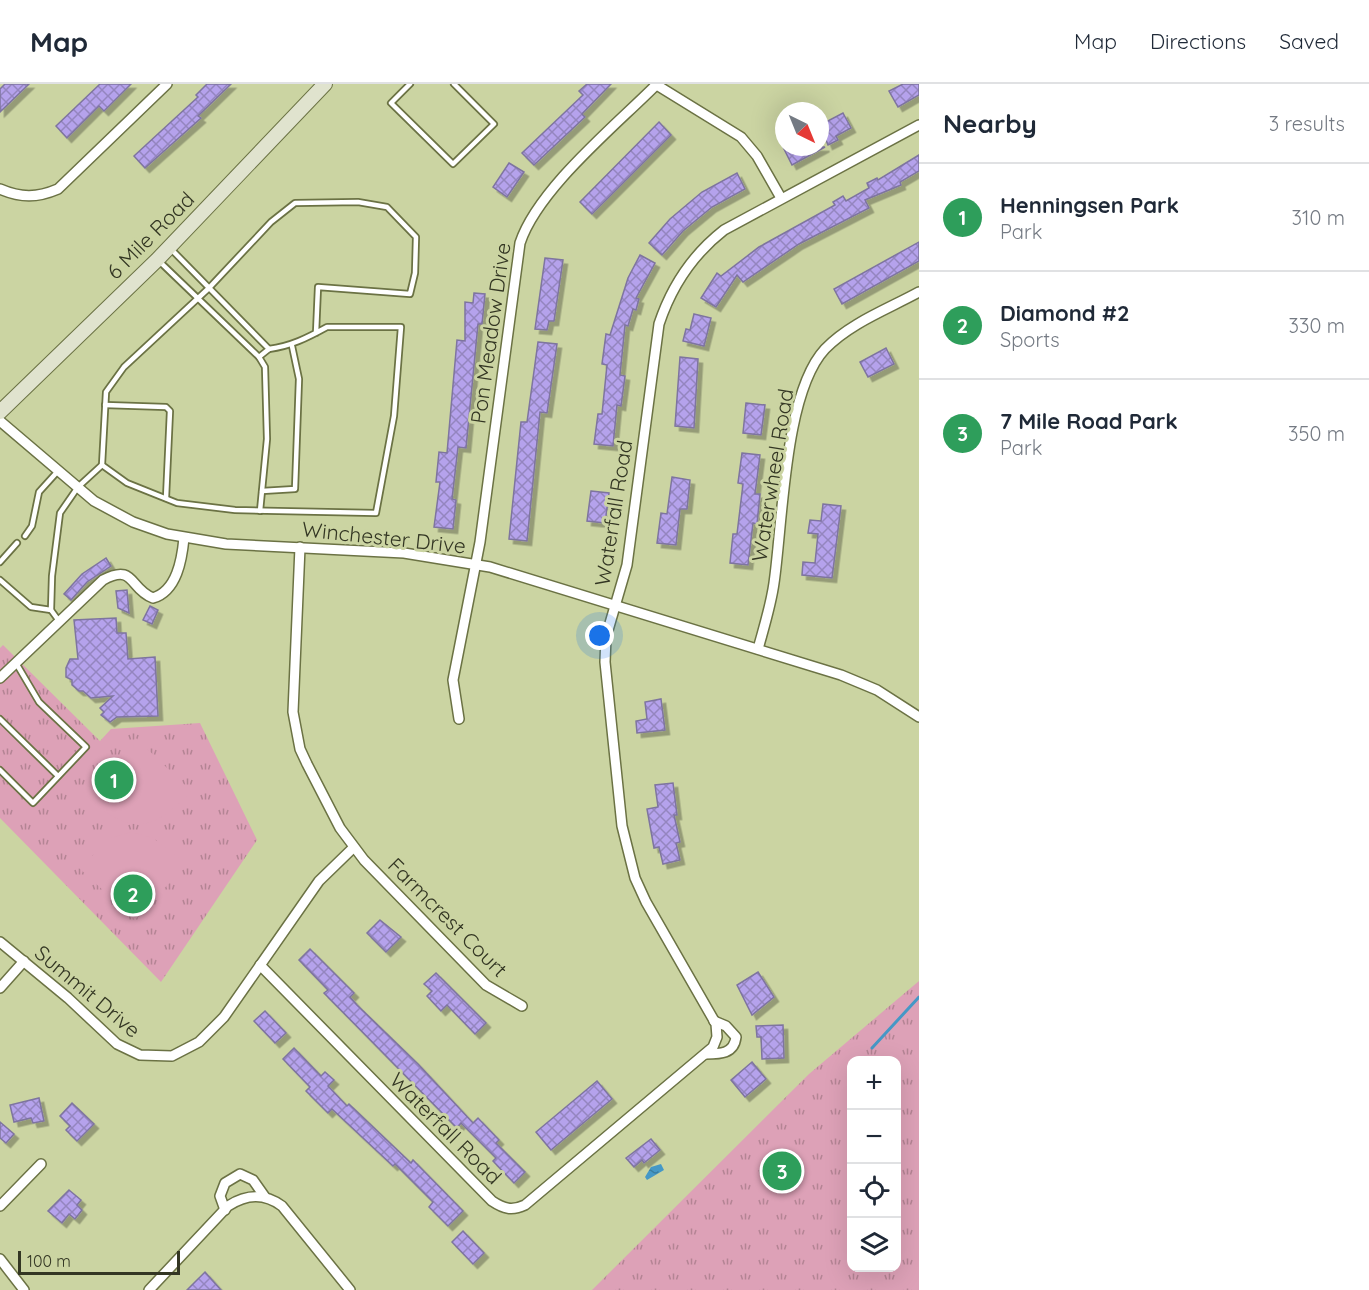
<!DOCTYPE html>
<meta charset="utf-8">
<style>
:root{--surface:#fff;--page:#f6f6f7;--text:#1f2937;--muted:#747a83;--line:#e0e1e3;--accent:#d93025}
body{margin:0;font-family:Quicksand,sans-serif;background:var(--page);color:var(--text)}
.controls{position:absolute;right:18px;bottom:18px;display:grid;overflow:hidden;border-radius:12px;box-shadow:0 6px 24px #0002}
.controls button{width:54px;height:54px;display:grid;place-items:center;padding:0;border:0;border-bottom:2px solid var(--line);background:var(--surface);color:var(--text);font:30px sans-serif}
.compass{position:absolute;left:775px;top:18px;width:54px;height:54px;border-radius:50%;background:var(--surface);box-shadow:0 6px 24px #0002;rotate:137deg}
.scale{position:absolute;left:18px;bottom:15px;width:162px;box-sizing:border-box;padding-left:6px;border:3px solid #333623;border-top:0;font-size:16px;line-height:21px;white-space:nowrap;color:#333623;-webkit-text-stroke:4px #cbd4a2;paint-order:stroke}
.you{position:absolute;left:600px;top:552px;width:21px;height:21px;margin:-15px;border:4px solid #fff;border-radius:50%;background:#1a73e8;box-shadow:0 0 0 9px #1a73e833}
.badge{display:grid;place-items:center;width:39px;height:39px;border-radius:50%;background:var(--accent);color:#fff;font-size:20px;font-weight:700}
.pin{position:absolute;translate:-50% -50%;border:3px solid #fff;box-shadow:0 2px 6px #0006}
.list{margin:0;padding:0;list-style:none}
h2{display:flex;justify-content:space-between;align-items:center;height:78px;margin:0;padding:0 24px;font-size:26px}
h2 small{font-size:20px;font-weight:400;color:var(--muted)}
.list li{display:grid;grid-template-columns:39px 1fr auto;gap:18px;align-items:center;box-sizing:border-box;height:108px;padding:0 24px;border-top:2px solid var(--line)}
.list b{display:block;font-size:22px;white-space:nowrap}
.list p{margin:0;font-size:20px;white-space:nowrap;color:var(--muted)}
.list em{font-size:20px;font-style:normal;color:var(--muted)}
.icon{flex:none;width:33px;height:33px;fill:none;stroke:currentColor;stroke-width:2;stroke-linecap:round;stroke-linejoin:round}
.map{position:relative;flex:none;width:919px;height:1206px;overflow:hidden}
header{display:flex;align-items:center;gap:36px;box-sizing:border-box;height:84px;padding:0 30px;background:var(--surface);border-bottom:2px solid var(--line)}
header strong{font-size:28px}
nav{display:flex;gap:33px;margin-inline-start:auto;font-size:21px}
main{display:flex}
aside{flex:1;background:var(--surface)}
.map>svg:first-child{display:block}
</style>
<header>
<strong>Map</strong>
<nav><a>Map</a><a>Directions</a><a>Saved</a></nav>
</header>
<main>
<div class="map">
<svg width="919" height="1206" viewBox="0 0 919 1206">
<defs>
<pattern id="park-tufts" width="24" height="20" patternUnits="userSpaceOnUse" patternTransform="scale(1.5)"><rect width="24" height="20" fill="#dda1b7"/><path d="M3 7l-1-3M5 7V3M7 7l1-3M15 17l-1-3M17 17v-4M19 17l1-3" fill="none" stroke="#b48494"/></pattern>
<pattern id="water-ripples" width="26" height="14" patternUnits="userSpaceOnUse" patternTransform="scale(1.5)"><rect width="26" height="14" fill="#4598c6"/><path d="M2 4q2-2 4 0t4 0M15 11q2-2 4 0t4 0" fill="none" stroke="#3a7da0"/></pattern>
<pattern id="building-cross-hatch" width="8" height="8" patternUnits="userSpaceOnUse" patternTransform="scale(1.5)"><rect width="8" height="8" fill="#b5a2ec"/><path d="M0 0l8 8M0 8l8-8" fill="none" stroke="#9485bf"/></pattern>
<filter id="shadow"><feDropShadow dx="4.5" dy="4.5" stdDeviation="0" flood-color="#0004"/></filter>
</defs>
<rect width="100%" height="100%" fill="#cbd4a2"/>
<!-- park -->
<g fill="url(#park-tufts)" fill-rule="evenodd">
<polygon points="3,561 100,657 111,645 200,639 257,756 161,898 0,734 0,564"/>
<path d="M 919,897 L 919,1206 L 592,1206 L 809,990 ZM 852,976 L 896,976 L 896,1184 L 852,1184 Z"/>
</g>
<!-- garden -->
<g fill="#dda1b7">
<path d="M 136,654 L 191,707 C 150,752 127,750 83,709 Z"/>
<polygon points="131,748 153,754 187,780 135,836 79,784 111,754"/>
</g>
<!-- water -->
<polygon fill="url(#water-ripples)" points="661,1080 664,1086 647,1096 645,1093 651,1083"/>
<g fill="none" stroke-linecap="round" stroke-linejoin="round">
<!-- stream -->
<polyline stroke="#4598c6" stroke-width="3" points="872,964 919,913"/>
</g>
<!-- building -->
<g fill="url(#building-cross-hatch)" stroke="#7e749f" stroke-width="1.5" filter="url(#shadow)">
<polygon points="5,0 29,0 0,28 0,5"/>
<polygon points="100,0 131,0 104,27 99,22 67,54 56,42"/>
<polygon points="207,0 231,0 198,32 201,34 145,84 134,72 198,13 196,11"/>
<polygon points="587,0 611,0 582,30 585,33 534,81 522,69 583,11 579,7"/>
<polygon points="903,0 919,0 919,11 898,23 889,7"/>
<polygon points="843,29 851,44 836,52 838,56 828,61 820,41"/>
<polygon points="659,38 671,51 592,130 580,118"/>
<polygon points="783,63 825,63 792,81"/>
<polygon points="919,71 919,87 900,98 901,101 865,116 869,124 799,160 743,198 737,191 716,223 701,214 717,189 721,192 759,163 835,121 833,118 843,112 846,117 869,104 867,99 877,94 878,96"/>
<polygon points="509,79 524,88 507,113 493,103"/>
<polygon points="737,89 745,105 712,123 683,147 662,171 649,159 670,135 702,108"/>
<polygon points="919,158 919,177 842,220 834,205"/>
<polygon points="640,171 655,179 636,214 639,215 636,226 633,225 628,242 625,241 620,291 625,292 621,322 617,321 613,362 594,360 598,330 602,330 607,281 602,280 606,250 610,251 628,194"/>
<polygon points="545,174 563,176 554,237 549,237 547,246 535,245"/>
<polygon points="474,209 485,210 482,240 478,240 466,364 458,363 452,415 456,416 453,445 434,443 440,398 436,398 439,368 447,369 457,256 465,257 465,218 473,219"/>
<polygon points="694,230 711,234 704,262 683,257 686,245 690,246"/>
<polygon points="538,258 557,260 547,329 540,328 527,457 509,455 521,338 527,338"/>
<polygon points="886,264 894,280 868,293 860,278"/>
<polygon points="680,273 698,275 694,344 675,342"/>
<polygon points="746,319 765,321 761,351 743,349"/>
<polygon points="742,369 760,371 755,410 760,410 757,440 753,439 748,481 730,479 733,450 737,450 743,400 738,399"/>
<polygon points="672,393 690,396 687,425 680,425 676,461 657,459 661,429 667,430"/>
<polygon points="591,407 609,409 605,439 587,437"/>
<polygon points="823,420 841,422 832,494 802,491 803,478 815,479 818,450 808,449 810,436 821,437"/>
<polygon points="106,474 111,482 87,498 71,516 64,510 82,490"/>
<polygon points="127,506 129,529 118,524 116,507"/>
<polygon points="150,522 158,526 152,540 143,536"/>
<polygon points="116,534 117,549 126,549 128,575 155,573 158,632 117,633 110,638 101,631 104,628 100,624 113,612 91,614 83,607 79,607 72,601 72,596 66,593 66,584 70,575 78,575 74,536"/>
<polygon points="661,615 665,646 637,649 636,637 647,635 645,618"/>
<polygon points="673,699 677,731 674,731 680,758 676,759 680,776 663,780 659,763 654,764 647,725 658,723 655,701"/>
<polygon points="380,836 401,853 386,868 367,849"/>
<polygon points="310,865 354,909 350,913 357,921 418,980 473,1039 478,1034 499,1056 496,1059 525,1088 514,1099 493,1077 496,1074 461,1039 457,1044 324,909 328,906 299,876"/>
<polygon points="758,888 774,913 752,931 737,901"/>
<polygon points="436,889 486,939 475,950 447,921 441,927 427,912 432,907 424,900"/>
<polygon points="265,927 286,949 275,959 254,937"/>
<polygon points="783,941 784,974 762,975 761,953 757,953 756,942"/>
<polygon points="294,964 321,992 325,988 334,996 328,1002 347,1022 349,1020 411,1079 413,1076 463,1127 448,1142 429,1123 433,1118 395,1080 393,1082 332,1025 328,1029 306,1007 310,1003 283,975"/>
<polygon points="752,978 766,995 745,1013 731,996"/>
<polygon points="597,997 612,1015 551,1066 536,1048"/>
<polygon points="39,1014 44,1037 33,1039 31,1034 14,1038 10,1021"/>
<polygon points="72,1019 94,1040 77,1057 66,1046 70,1042 60,1032"/>
<polygon points="0,1038 14,1050 6,1059 0,1054"/>
<polygon points="651,1055 660,1066 644,1079 642,1076 634,1083 626,1074"/>
<polygon points="69,1106 81,1116 77,1121 82,1126 75,1135 69,1130 62,1139 48,1127"/>
<polygon points="463,1147 484,1169 473,1180 452,1158"/>
<polygon points="205,1188 221,1206 187,1206"/>
</g>
<g fill="none" stroke-linecap="round" stroke-linejoin="round">
<defs>
<g id="lane">
<polyline points="410,0 391,19 453,80 494,40 454,0"/>
<polyline points="159,177 259,273 269,265 170,164"/>
<path d="M 269,265 C 291,262 307,254 327,243 L 401,243 L 394,332 L 376,429 L 235,426 L 177,419 L 127,399 L 102,381 L 106,308 L 124,283 L 209,204 L 271,138 L 295,119 L 358,118 L 387,123 L 416,153 L 415,189 L 410,210 L 318,203 L 316,249"/>
<polyline points="259,273 265,283 267,355 260,427"/>
<polyline points="105,321 166,323 170,327 166,414"/>
<polyline points="262,407 295,405 299,295 292,262"/>
<polyline points="25,452 32,442 39,408 58,387"/>
<polyline points="0,478 17,459"/>
<polyline points="0,496 31,523 51,526"/>
<polyline points="59,537 51,526 52,492 60,429 78,403 102,381"/>
<polyline points="0,635 58,692"/>
<polyline points="0,686 33,719 86,663 39,618 16,579"/>
</g>
<g id="street">
<polyline points="655,0 741,53 757,72 781,114"/>
<path d="M 0,105 C 21,114 37,114 58,105 L 167,0"/>
<polyline points="0,337 94,417 133,438 167,450 226,460 404,469 490,483 841,591 877,606 919,633"/>
<polyline points="300,463 293,628 300,665 307,680 340,744 364,776 486,901 522,922"/>
<path d="M 758,565 C 764,543 771,521 774,499 C 783,437 784,309 825,265 C 850,239 888,225 919,208"/>
<path d="M 0,594 L 103,496 C 135,479 129,505 153,514 C 177,507 182,475 184,454"/>
<path d="M 459,635 L 453,596 L 480,458 L 520,159 C 538,105 614,43 656,1"/>
<polyline points="0,858 68,914 117,960 140,971 172,972 199,958 224,933 319,797 353,764"/>
<path d="M 260,881 L 492,1117 C 504,1125 512,1127 525,1121 L 713,963 L 717,953 L 716,940 L 646,818 L 635,794 L 622,742 L 605,578 L 606,553 L 627,481 L 659,240 C 672,201 692,171 724,146 L 919,41"/>
<polyline points="0,904 24,877"/>
<path d="M 706,970 C 720,970 734,970 736,953 L 726,942 L 714,937"/>
<polyline points="0,1122 41,1080"/>
<polyline points="225,1126 220,1112 225,1099 240,1090 253,1096 265,1113"/>
<polyline points="0,1175 24,1206"/>
<path d="M 149,1206 L 228,1122 C 247,1110 264,1109 282,1122 L 350,1206"/>
</g>
<polyline id="secondary" points="0,328 157,176 325,0"/>
</defs>
<!-- lane casing -->
<use href="#lane" stroke="#6b7244" stroke-width="8"/>
<!-- street casing -->
<use href="#street" stroke="#6b7244" stroke-width="12"/>
<!-- secondary casing -->
<use href="#secondary" stroke="#6b7244" stroke-width="16"/>
<!-- lane -->
<use href="#lane" stroke="#fff" stroke-width="4.5"/>
<!-- street -->
<use href="#street" stroke="#fff" stroke-width="9"/>
<!-- secondary -->
<use href="#secondary" stroke="#e0e3ce" stroke-width="14"/>
</g>
<g text-anchor="middle" dominant-baseline="central" stroke-width="6" stroke-linejoin="round" paint-order="stroke">
<!-- street labels -->
<g font-size="21" fill="#333623" stroke="#cbd4a2">
<text transform="translate(150 151) rotate(-45)">6 Mile Road</text>
<text transform="translate(490 249) rotate(-82)">Pon Meadow Drive</text>
<text transform="translate(772 391) rotate(-81)">Waterwheel Road</text>
<text transform="translate(613 429) rotate(-81)">Waterfall Road</text>
<text transform="translate(384 453) rotate(6)">Winchester Drive</text>
<text transform="translate(448 833) rotate(45)">Farmcrest Court</text>
<text transform="translate(88 907) rotate(40)">Summit Drive</text>
<text transform="translate(446 1044) rotate(45)">Waterfall Road</text>
</g>
</g>
</svg>
<div class="controls">
<button>+</button>
<button>−</button>
<button><svg class="icon" aria-label="locate" viewBox="0 0 24 24"><circle cx="12" cy="12" r="6"/><path d="M12 2v4M12 18v4M2 12h4M18 12h4"/></svg></button>
<button><svg class="icon" aria-label="layers" viewBox="0 0 24 24"><path d="M12 4l9 5-9 5-9-5zM3 14l9 5 9-5"/></svg></button>
</div>
<svg class="compass" viewBox="-18 -18 36 36"><path d="M0-13l5 13h-10z" fill="#e53935"/><path d="M0 13l5-13h-10z" fill="#747a83"/></svg>
<div class="scale">100 m</div>
<div class="you"></div>
<div class="pin badge" style="left:114px;top:696px;background:#2e9e5b">1</div>
<div class="pin badge" style="left:133px;top:810px;background:#2e9e5b">2</div>
<div class="pin badge" style="left:782px;top:1087px;background:#2e9e5b">3</div>
</div>
<aside>
<h2>Nearby<small>3 results</small></h2>
<ul class="list">
<li><span class="badge" style="background:#2e9e5b">1</span><div><b>Henningsen Park</b><p>Park</p></div><em>310 m</em></li>
<li><span class="badge" style="background:#2e9e5b">2</span><div><b>Diamond #2</b><p>Sports</p></div><em>330 m</em></li>
<li><span class="badge" style="background:#2e9e5b">3</span><div><b>7 Mile Road Park</b><p>Park</p></div><em>350 m</em></li>
</ul>
</aside>
</main>
